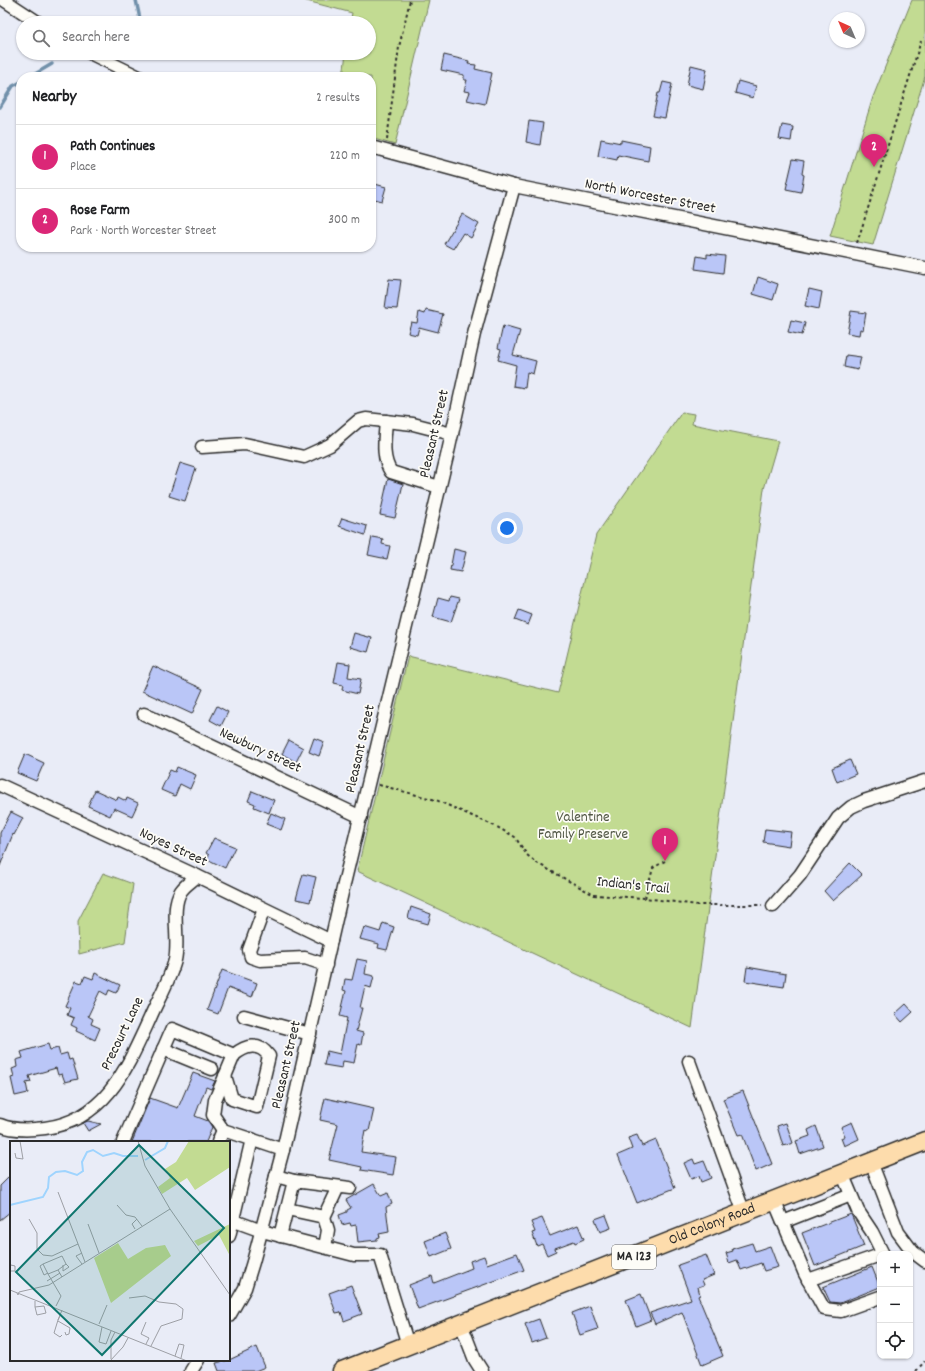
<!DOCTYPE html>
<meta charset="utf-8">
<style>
:root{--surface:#fff;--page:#f2f2f2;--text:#202124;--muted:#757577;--line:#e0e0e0;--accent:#db2777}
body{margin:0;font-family:Dekko,sans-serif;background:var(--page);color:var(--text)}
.controls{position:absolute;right:12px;bottom:12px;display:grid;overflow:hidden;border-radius:8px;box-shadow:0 1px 3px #0004}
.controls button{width:36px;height:36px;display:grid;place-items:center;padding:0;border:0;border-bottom:1px solid var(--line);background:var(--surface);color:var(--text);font:20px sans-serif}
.compass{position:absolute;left:829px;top:12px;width:36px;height:36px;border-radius:50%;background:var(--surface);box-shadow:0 1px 3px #0004;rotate:316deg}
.you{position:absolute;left:507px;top:528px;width:14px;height:14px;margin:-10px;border:3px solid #fff;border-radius:50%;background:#1a73e8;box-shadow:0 0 0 6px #1a73e833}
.badge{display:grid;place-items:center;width:26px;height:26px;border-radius:50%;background:var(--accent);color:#fff;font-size:13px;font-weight:700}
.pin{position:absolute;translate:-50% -33px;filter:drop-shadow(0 1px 2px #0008)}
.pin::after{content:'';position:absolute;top:21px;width:14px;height:12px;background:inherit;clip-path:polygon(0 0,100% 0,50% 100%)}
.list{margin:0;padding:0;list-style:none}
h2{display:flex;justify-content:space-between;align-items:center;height:52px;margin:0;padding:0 16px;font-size:17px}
h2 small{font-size:13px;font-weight:400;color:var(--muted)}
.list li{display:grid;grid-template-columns:26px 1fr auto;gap:12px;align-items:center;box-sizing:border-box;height:64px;padding:0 16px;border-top:1px solid var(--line)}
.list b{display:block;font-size:15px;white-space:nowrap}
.list p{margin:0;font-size:13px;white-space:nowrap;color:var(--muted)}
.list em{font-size:13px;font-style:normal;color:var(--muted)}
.icon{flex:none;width:22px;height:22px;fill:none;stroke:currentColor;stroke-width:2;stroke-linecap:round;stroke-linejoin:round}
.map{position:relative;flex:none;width:925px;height:1371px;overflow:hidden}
.search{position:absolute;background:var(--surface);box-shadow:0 1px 3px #0004;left:16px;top:16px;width:360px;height:44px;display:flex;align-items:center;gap:10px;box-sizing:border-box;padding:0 14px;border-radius:22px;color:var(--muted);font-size:15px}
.panel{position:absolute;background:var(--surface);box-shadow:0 1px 3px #0004;left:16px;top:72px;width:360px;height:180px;border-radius:16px}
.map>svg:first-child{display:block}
</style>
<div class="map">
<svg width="925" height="1371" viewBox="0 0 925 1371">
<rect width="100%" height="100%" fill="#e9ecf7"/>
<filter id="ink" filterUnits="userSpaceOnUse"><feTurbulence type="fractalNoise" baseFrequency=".025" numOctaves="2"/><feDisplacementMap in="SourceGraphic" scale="8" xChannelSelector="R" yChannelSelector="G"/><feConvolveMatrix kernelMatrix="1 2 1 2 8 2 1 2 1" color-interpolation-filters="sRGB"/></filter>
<g filter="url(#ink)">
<!-- green -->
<g fill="#c2db92" stroke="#76835e">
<polygon points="303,0 429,0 395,145 371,138 371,77 343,77 346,53 369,53 369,23 350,23 352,13"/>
<polygon points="912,0 925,0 925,76 873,245 830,236 873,97"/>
<polygon points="682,412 694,414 692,424 778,441 764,489 692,1028 357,871 408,656 558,693 596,535"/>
<polygon points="103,873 133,884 125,942 79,954 78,921"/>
</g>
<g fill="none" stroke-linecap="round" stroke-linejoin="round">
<!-- stream -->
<g stroke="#7190aa" stroke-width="3.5">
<polyline points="136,0 140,19 137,23"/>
<polyline points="30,77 52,64"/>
<polyline points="0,107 13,86 21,82"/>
</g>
</g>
<!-- building -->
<g fill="#bac6f7" stroke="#2b2b2b">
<polygon points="444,55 469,61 468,64 476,65 475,69 492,73 485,104 467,100 470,92 464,91 467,80 464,80 464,75 441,70"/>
<polygon points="691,65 707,69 703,89 687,85"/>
<polygon points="738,81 756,86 753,98 735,93"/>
<polygon points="663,82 672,84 665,118 653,116 658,93 660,93"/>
<polygon points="529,121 543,123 540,145 526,142"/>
<polygon points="782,125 793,127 791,141 779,139"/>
<polygon points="601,139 621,143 621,140 650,146 648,161 618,155 617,160 598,156"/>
<polygon points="793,159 804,161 802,174 804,175 801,192 786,189"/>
<polygon points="371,183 386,187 382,201 371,198"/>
<polygon points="462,214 479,224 471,238 463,233 453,249 444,244"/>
<polygon points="707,254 725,256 723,273 695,269 697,256 707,258"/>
<polygon points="758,277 778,284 773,300 753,294"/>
<polygon points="389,279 401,280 397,309 385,308"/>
<polygon points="809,289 822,292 819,309 805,306"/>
<polygon points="426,310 443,314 438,332 419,327 417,335 408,333 411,322 417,323 419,312 425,314"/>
<polygon points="851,311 866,313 863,330 860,329 859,335 847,333"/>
<polygon points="791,320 805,323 802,335 788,332"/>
<polygon points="503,326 520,331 513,355 536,361 533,374 527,372 525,388 513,386 516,365 498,360 501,349 498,348"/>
<polygon points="846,355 861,357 858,370 844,367"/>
<polygon points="180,463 196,468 185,501 169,496"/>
<polygon points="388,479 403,484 395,518 380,515"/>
<polygon points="342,518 367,526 365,535 339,526"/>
<polygon points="372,537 383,539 382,544 390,546 387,559 368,555"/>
<polygon points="454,549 466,552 461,572 450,570"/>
<polygon points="450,597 459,599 451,622 433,617 438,598 449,601"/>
<polygon points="519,610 532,615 528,625 515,620"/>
<polygon points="354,633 372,638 368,652 350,647"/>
<polygon points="338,662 350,664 348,677 361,679 358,694 342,690 343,685 334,683"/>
<polygon points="153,666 203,689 192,714 142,691"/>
<polygon points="217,706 228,712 221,726 210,720"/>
<polygon points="314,738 324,742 319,756 309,752"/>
<polygon points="289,740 303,748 296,762 282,754"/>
<polygon points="25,754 44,763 36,781 17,773"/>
<polygon points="850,760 856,774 837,782 832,768"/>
<polygon points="177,767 196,775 190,789 180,784 175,796 161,790 170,770 175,772"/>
<polygon points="95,790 117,800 118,797 126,801 127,798 138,803 132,816 114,808 110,816 88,806"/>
<polygon points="252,791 274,800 269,813 254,807 255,804 248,801"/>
<polygon points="11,812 23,818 14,835 13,834 0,866 0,833"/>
<polygon points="271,813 285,819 281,830 266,824"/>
<polygon points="765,829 791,832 789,846 763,842"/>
<polygon points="214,838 235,847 225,868 207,859 209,855 206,853"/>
<polygon points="850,863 862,875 833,901 824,891"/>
<polygon points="303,874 316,877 310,902 296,899"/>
<polygon points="411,907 431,914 428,924 408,918"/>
<polygon points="383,923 394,927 387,950 378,948 379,944 360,939 364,927 380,932"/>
<polygon points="357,959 367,961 365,974 374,976 371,988 365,986 360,1008 362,1008 356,1031 363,1033 361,1045 358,1044 354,1063 343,1061 342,1068 324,1065 327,1051 340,1054 347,1018 340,1016 346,991 343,990 345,979 352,980"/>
<polygon points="747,967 786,974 784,987 745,981"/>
<polygon points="222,970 257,983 252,997 228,988 218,1014 207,1010"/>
<polygon points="95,973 120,985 116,993 109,990 107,995 100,991 88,1016 93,1019 91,1024 100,1028 95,1040 76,1031 77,1028 71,1025 74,1018 67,1015 70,1008 65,1006 76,981 82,983 85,976 93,979"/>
<polygon points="906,1004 913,1012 902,1022 895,1014"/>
<polygon points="48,1044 50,1050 58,1048 60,1055 67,1053 69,1060 72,1059 78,1079 65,1082 62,1074 58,1075 56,1068 29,1076 31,1082 26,1083 28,1093 15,1096 11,1078 14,1077 12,1069 17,1067 16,1060 23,1058 21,1052"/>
<polygon points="193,1073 215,1081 211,1089 206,1087 195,1116 208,1121 212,1127 206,1142 132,1142 150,1098 178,1108"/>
<polygon points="743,1091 772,1164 756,1171 742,1134 738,1135 723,1099"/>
<polygon points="325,1098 374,1109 369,1131 365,1130 361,1152 396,1157 393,1175 361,1170 362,1167 329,1160 338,1124 320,1120"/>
<polygon points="88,1121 101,1124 88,1131 83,1123"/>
<polygon points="852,1122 859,1139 844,1146 841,1138 845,1136 841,1127"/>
<polygon points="786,1123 793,1143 783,1146 777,1126"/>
<polygon points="816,1126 823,1146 800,1154 796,1141 810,1136 808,1130"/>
<polygon points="637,1135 642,1146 656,1140 675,1188 637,1203 618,1155 632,1149 628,1138"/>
<polygon points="693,1159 695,1164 704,1161 711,1178 701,1182 699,1176 691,1179 684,1163"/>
<polygon points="11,1175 11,1211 0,1220 0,1186"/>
<polygon points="374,1184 381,1196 388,1193 392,1204 386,1207 389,1232 379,1234 380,1237 377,1238 377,1240 358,1242 356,1225 351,1226 350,1223 342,1225 339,1215 347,1212 347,1210 351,1208 346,1200"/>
<polygon points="851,1214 864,1246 815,1266 802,1233"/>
<polygon points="606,1215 611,1228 600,1232 595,1219"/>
<polygon points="542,1218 550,1236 578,1225 584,1239 575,1243 574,1241 555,1248 556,1251 547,1255 542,1244 537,1246 532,1233 535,1232 531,1222"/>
<polygon points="445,1233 451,1249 431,1257 425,1241"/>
<polygon points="752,1243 755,1251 770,1246 778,1267 764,1271 761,1263 741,1270 737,1260 729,1263 726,1253 733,1251 732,1249"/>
<polygon points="517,1253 524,1270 418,1309 409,1285 432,1276 434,1283 472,1268 470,1261 484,1256 487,1264"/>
<polygon points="706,1255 714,1275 702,1280 704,1285 698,1287 700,1295 698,1296 723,1356 702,1365 682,1312 655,1324 650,1313 691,1299 678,1265"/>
<polygon points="872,1267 880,1287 840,1303 830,1302 823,1287"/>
<polygon points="351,1285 362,1314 344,1321 341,1312 336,1313 329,1293"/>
<polygon points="641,1294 651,1320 636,1326 626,1300"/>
<polygon points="590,1306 598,1329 580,1335 572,1313"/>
<polygon points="539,1319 546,1338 532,1343 525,1324"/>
<polygon points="257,1347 265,1367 255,1371 219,1371 216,1363 229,1360"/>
</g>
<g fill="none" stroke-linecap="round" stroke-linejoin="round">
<defs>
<g id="minor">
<polyline points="4,0 39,23"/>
<polyline points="90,53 139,77"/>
<polyline points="371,147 514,186 925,268"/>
<path d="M 386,421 C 385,438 381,457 391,472 L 439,487"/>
<polyline points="202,447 245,444 304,457 330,445 358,421 366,419 413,424 452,434"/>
<polyline points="144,714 361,817"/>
<polyline points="0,785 197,876 331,941"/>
<polyline points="773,906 800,875 838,818 851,807 864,801 925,781"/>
<polyline points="264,909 249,950 251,957 260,960 305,958 326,965"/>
<polyline points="244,1016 310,1034"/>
<polyline points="163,1049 212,1069"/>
<polyline points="689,1061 744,1213"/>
<path d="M 225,1076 L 232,1099 L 257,1107 L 269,1056 C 259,1042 246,1045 234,1055"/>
<path d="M 0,1125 C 14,1131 30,1130 45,1128 C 106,1120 127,1068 150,1018 C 158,999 170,980 175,960 C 180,939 170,908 181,891 C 185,885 192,881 197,876"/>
<polyline points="123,1142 172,1029 234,1055 215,1100 213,1115 223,1130 283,1150"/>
<polyline points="218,1142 223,1130"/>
<polyline points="871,1162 898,1232 913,1252 925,1261"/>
<polyline points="842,1173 858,1211 872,1232 883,1254"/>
<polyline points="276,1176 294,1181 280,1236"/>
<polyline points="294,1181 350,1188"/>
<polyline points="774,1200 805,1274 824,1309 841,1311 880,1297"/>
<polyline points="287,1209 324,1217 338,1187"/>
<polyline points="324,1217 328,1230 325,1247"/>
<polyline points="229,1219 262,1231 354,1255 380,1255 408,1345"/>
<polyline points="783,1222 851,1195"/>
<polyline points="229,1236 252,1139"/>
<polyline points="808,1280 880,1255"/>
<polyline points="229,1316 245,1288 253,1262 283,1150 344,884 448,452 474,334 514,186"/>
<polyline points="461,1324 475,1360 482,1371"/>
<polyline points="191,1371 198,1360"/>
</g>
<g id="highway">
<path id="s1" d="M 342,1371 L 925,1141"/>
</g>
</defs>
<!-- minor casing -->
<use href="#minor" stroke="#2b2b2b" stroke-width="15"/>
<!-- highway casing -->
<use href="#highway" stroke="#2b2b2b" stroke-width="21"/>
<!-- path -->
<g stroke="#2b2b2b" stroke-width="2" stroke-dasharray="3 3" stroke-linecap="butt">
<polyline points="387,140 399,47 410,0"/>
<polyline points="857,243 921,41"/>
<polyline points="379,785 436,800 497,827 515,837 527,855 535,862 594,895 645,898 697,905 762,905"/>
<polyline points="645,898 653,868 665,861"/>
<polyline points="916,1371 925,1361"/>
</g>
<!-- minor -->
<use href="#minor" stroke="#fdfcf7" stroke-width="12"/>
<!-- highway -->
<use href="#highway" stroke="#fddcac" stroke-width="18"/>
</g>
</g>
<g text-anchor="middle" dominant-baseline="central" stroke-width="3.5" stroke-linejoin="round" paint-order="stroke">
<!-- shield labels -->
<rect fill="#fdfcf7" stroke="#6a6a68" stroke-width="1" x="612" y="1245" width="44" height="24" rx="3"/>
<g font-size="14" font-weight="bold" fill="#2b2b2b">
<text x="634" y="1257">MA 123</text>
</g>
<!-- street labels -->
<g font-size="15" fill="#2b2b2b" stroke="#fdfcf7">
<text transform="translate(650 197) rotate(11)">North Worcester Street</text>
<text transform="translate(435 434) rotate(-77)">Pleasant Street</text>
<text transform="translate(361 749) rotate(-77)">Pleasant Street</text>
<text transform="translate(260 751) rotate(25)">Newbury Street</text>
<text transform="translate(173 848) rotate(25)">Noyes Street</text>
<text transform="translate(633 886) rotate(6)">Indian's Trail</text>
<text transform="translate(123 1034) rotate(-64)">Precourt Lane</text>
<text transform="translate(287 1065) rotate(-77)">Pleasant Street</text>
<text stroke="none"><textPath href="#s1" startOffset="398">Old Colony Road</textPath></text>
</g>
<!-- park labels -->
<g font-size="15" fill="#515745" stroke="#fdfcf7">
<text x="583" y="818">Valentine<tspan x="583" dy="17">Family Preserve</tspan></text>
</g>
</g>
<!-- overview -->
<g transform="translate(10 1141)">
<rect width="220" height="220" fill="#e9ecf7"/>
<path d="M 179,0 L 220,0 L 220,26 L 185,49 L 177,37 L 152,53 L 148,46 L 160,37 L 155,28 L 166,21 ZM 220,83 L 220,115 L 209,94 L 188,105 L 184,100 ZM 108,102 L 118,118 L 136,107 L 155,104 L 161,115 L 101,162 L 84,117 Z" fill="#c2db92"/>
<path fill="none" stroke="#9fd4fe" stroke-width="2" d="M 135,19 L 155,7 L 158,0M 0,64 L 33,56 L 38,47 L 39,36 L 46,31 L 55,30 L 67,34 L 73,30 L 72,21 L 77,11 L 83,9 L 93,15 L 104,12 L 113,15 L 128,15"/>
<path fill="none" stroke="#9d9fa5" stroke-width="1" d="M 128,0 L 135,25 L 160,68 L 220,154M 5,12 L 6,17 L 13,18 L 10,0M 48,51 L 75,121M 107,64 L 116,74 L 125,76 L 132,85M 19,78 L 27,92 L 27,108 L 33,114 L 42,115 L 68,103M 78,83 L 89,112M 125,88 L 122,83 L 127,78M 72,112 L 66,115 L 72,123M 33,123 L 30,125 L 34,134 L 38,132M 53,124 L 53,130 L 59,126 L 56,123M 0,127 L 1,124 L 5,125 L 5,130 L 0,130M 48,129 L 56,123 L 52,115 L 33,123 L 38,133 L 48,129 L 52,136M 38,133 L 51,155 L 46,165M 37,140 L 50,132M 0,149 L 177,220M 7,152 L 8,154 L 9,151 L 39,144 L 160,68M 119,157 L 135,155 L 149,161 L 166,163 L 173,168 L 172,178 L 151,185 L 141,205M 25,166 L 27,174 L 36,172 L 34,165 L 25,166 L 25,160M 51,173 L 48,179 L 52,169M 48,179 L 44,192 L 50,196 L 52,194M 48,180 L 60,187 L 59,193 L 56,194 L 55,191M 136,181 L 131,193 L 139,197 L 136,203M 89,183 L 97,164M 92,186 L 89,201 L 96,203 L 101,190M 165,215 L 169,203 L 174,204 L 171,217M 101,218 L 101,199 L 105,191M 100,220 L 113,206 L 118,197"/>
<path fill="#0f766e" fill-opacity="0.15" stroke="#0f766e" stroke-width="2" d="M 129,4 L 214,87 L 92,214 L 6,131 Z"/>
<rect width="220" height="220" fill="none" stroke="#2b2b2b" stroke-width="2"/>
</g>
</svg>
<div class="controls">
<button>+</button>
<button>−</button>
<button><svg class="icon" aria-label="locate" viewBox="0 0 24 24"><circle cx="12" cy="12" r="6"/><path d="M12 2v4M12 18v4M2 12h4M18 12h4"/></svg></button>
</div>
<svg class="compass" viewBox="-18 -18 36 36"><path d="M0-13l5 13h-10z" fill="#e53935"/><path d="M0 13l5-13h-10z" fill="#757577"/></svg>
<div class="you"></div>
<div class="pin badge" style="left:665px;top:861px">1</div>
<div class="pin badge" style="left:874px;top:167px">2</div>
<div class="search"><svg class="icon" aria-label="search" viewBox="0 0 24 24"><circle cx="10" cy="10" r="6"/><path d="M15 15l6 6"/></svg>Search here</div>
<section class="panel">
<h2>Nearby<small>2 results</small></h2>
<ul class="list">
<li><span class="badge">1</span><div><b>Path Continues</b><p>Place</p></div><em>220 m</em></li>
<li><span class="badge">2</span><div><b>Rose Farm</b><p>Park · North Worcester Street</p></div><em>300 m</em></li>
</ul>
</section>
</div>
